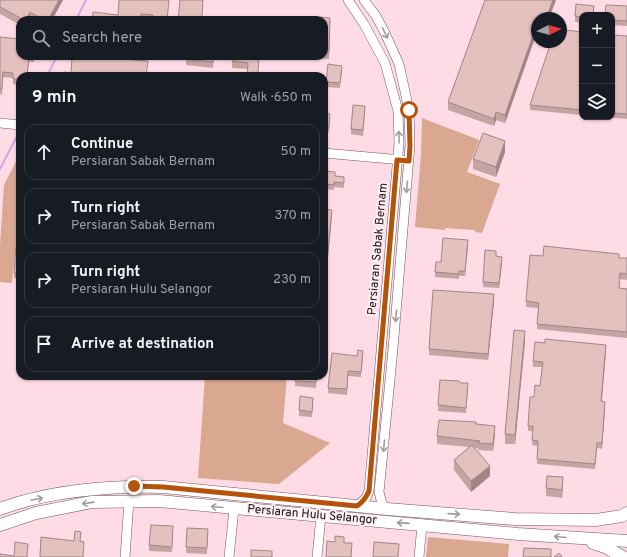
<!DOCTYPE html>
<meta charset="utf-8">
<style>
:root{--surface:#171b24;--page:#20242c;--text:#f1f3f6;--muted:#9ea1a6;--line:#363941}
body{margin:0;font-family:Overpass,sans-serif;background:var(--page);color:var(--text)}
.controls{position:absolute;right:12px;top:12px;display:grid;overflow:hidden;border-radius:8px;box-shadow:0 1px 3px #0004}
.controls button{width:36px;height:36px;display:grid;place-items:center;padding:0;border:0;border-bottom:1px solid var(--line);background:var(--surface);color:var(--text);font:20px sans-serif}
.compass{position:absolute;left:531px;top:12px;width:36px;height:36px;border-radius:50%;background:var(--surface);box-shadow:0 1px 3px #0004;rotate:85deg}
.stop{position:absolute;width:12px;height:12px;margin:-9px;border:3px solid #b45309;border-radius:50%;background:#fff}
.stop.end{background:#b45309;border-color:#fff;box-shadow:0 1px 4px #0008}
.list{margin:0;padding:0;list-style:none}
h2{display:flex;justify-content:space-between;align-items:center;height:52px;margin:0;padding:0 16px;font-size:17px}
h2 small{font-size:13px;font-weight:400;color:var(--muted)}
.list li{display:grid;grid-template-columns:26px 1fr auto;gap:12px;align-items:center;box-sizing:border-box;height:56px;margin:0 8px 8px;padding:0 8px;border:1px solid var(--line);border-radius:12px}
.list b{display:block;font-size:15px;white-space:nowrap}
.list p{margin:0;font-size:13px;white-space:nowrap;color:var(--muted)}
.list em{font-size:13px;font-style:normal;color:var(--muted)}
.icon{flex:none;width:22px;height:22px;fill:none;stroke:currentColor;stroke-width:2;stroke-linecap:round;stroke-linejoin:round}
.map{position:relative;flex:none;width:627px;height:557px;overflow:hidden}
.search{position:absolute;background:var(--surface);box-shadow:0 1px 3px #0004;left:16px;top:16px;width:312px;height:44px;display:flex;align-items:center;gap:10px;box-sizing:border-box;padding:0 14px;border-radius:12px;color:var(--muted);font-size:15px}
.panel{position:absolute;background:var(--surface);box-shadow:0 1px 3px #0004;left:16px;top:72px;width:312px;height:308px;border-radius:12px}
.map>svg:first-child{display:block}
</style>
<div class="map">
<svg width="627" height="557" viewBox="0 0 627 557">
<rect width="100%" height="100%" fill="#ffdbe5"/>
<!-- green -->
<g fill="#daa791">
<polygon points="422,118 479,140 467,172 500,184 482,233 475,232 475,230 445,228 445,230 415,227 421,155"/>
<polygon points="20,154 20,252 15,252 12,283 0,282 0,246 4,185"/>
<polygon points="205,376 287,376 283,423 330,443 279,484 198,478"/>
<polygon points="428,537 509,544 508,557 426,557"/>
</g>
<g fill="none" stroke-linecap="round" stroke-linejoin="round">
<!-- stream -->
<g stroke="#d5a5ec" stroke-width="2">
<polyline points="76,20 86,0"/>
<polyline points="47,76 57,56"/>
<polyline points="0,169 18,134"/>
</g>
<defs>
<g id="minor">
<polyline points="348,0 364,24 385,63 398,111 399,143 369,491 366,498 357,506"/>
<polyline points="364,0 376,16 385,33 399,64 409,110 410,145 393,349 379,492 382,504 387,509"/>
<polyline points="0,123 20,125"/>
<polyline points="324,153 402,160"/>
<polyline points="125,557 129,501"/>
<polyline points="229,557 234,509"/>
<polyline points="317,557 321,516"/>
<polyline points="419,557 422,525"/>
</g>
<g id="major">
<path d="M 0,509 C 51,490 109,486 163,487 L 387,509 L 515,519 L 596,520 L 622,516 L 627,513"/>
<polyline points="0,525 36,513 92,502 159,501 518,534 627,541"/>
<polyline points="593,543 605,547 623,557"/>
</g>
</defs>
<!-- minor casing -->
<use href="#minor" stroke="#74565f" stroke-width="10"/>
<!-- major casing -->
<use href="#major" stroke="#74565f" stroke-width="13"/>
<!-- minor -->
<use href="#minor" stroke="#fff" stroke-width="9"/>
<!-- major -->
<use href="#major" stroke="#fff" stroke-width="12"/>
</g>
<!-- wall -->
<g fill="#c4a5a4">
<polygon points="0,0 63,0 52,20 20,20 20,25 0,14"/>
<polygon points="119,0 167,20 92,20 118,15"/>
<polygon points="485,0 556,0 549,18 537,18 537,32 505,123 496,120 494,126 448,110 448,102"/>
<polygon points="594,6 594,15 582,15 582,22 575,22 575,16"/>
<polygon points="627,6 627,26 612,25 612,15"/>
<polygon points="330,18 329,59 319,59 319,56 324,56 324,20"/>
<polygon points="582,32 582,115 530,110 530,105 565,37"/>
<polygon points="612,35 627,36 627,119 601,117 612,117"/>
<polygon points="0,37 34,56 34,62 29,62 27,76 20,76 20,85 13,84 13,78 3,77 2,95 0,94"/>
<polygon points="214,56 213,68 186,65 186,59"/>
<polygon points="260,56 247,76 248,69 232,68 232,61"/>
<polygon points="295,56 307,56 306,57"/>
<polygon points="342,71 340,88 326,87 326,82"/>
<polygon points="365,111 363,136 351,134 351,129"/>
<polygon points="324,113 330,119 329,132 324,131"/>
<polygon points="505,152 496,177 473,169 473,159"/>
<polygon points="324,171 335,176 344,177 344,188 334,187 334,190 324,189"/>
<polygon points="468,245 465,276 459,276 459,279 435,277 435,272 441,262"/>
<polygon points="20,248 20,279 14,278 14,273"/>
<polygon points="496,256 502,262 499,288 483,287 483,282"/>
<polygon points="543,256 619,258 627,258 627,280 620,279 619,288 627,289 627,338 537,329 538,308 526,307 526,301"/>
<polygon points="494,301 488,360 429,355 429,349"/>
<polygon points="525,341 515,444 505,444 505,434"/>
<polygon points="606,350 602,401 605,407 602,449 597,448 595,469 537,464 538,446 532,445 533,431 528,431 528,426 534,397 540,386 542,367 533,367 533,361"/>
<polygon points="357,356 363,356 361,377 348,376 347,395 328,393 328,388"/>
<polygon points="296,376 317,376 316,388 295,386"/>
<polygon points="440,380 468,389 466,413 438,411"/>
<polygon points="313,403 312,417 299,416 299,410"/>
<polygon points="476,424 495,433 493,451 478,450 478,448 475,448 490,476 471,492 454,470 454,460 469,447 437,444 437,436"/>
<polygon points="563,485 562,498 546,496 546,488"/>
<polygon points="208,529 207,554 186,553 186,547"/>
<polygon points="173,531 172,552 149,551 149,545"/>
</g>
<!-- shaded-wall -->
<g fill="#a08686">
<polygon points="59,0 63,0 52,20 49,20 49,18"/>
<polygon points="553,0 556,0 549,18 544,18"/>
<polygon points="30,12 30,20 26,20"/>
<polygon points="537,24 537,32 505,123 505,115"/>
<polygon points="496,112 496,120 494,126 494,119"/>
<polygon points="505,141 505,152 496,177 496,167"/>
<polygon points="332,210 332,216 324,297 324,291"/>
<polygon points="468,240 468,245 465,276 465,271"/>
<polygon points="502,257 502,262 499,288 499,283"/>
<polygon points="494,294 494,301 488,360 488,354"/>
<polygon points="525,331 525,341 515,444 515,435"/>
<polygon points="606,345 606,350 601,407 601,401"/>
<polygon points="605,402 605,407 602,449 602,443"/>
<polygon points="495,426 495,433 493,451 493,444"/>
<polygon points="490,466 490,476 471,492 471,481"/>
<polygon points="563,477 563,485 562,498 562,490"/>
</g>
<!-- building -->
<g fill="#e4c0bf" stroke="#a08686">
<polygon points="0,0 59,0 49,18 46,17 44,20 30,12 26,20 24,20 0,7"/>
<polygon points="119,0 169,0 167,20 153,20 153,15 141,14 140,20 92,20 93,12 118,15"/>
<polygon points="180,0 203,0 202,17 233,20 178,20"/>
<polygon points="485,0 553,0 547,16 544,17 544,18 537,18 537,24 505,115 496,112 494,119 448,102"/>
<polygon points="576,4 594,6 593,15 582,15 582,17 575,16"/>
<polygon points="606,5 627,6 627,21 612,20 612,15 605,15"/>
<polygon points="320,17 330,18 329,52 324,52 324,20 320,20"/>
<polygon points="566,30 582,32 582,110 530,105 551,42 561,42 561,36 565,37"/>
<polygon points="612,35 627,36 627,114 612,113"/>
<polygon points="0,37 20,39 20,56 34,56 34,57 29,56 27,76 20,76 20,79 13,79 13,73 3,72 2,89 0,89"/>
<polygon points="78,56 122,56 122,59 148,61 146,76 64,76 64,72 71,73 72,57 78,58"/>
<polygon points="186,56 214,56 213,62 186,59"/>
<polygon points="233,56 259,56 258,73 285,76 247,76 248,63 232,61"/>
<polygon points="328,64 342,66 340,83 326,82"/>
<polygon points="353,105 365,106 363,130 351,129"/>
<polygon points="324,113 330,114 329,127 324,126"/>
<polygon points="483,133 505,141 496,167 473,159"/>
<polygon points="324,171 335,172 335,176 344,177 344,183 334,182 334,185 324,184"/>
<polygon points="324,209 332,210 324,291"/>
<polygon points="443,238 468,240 465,271 459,271 459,274 435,272 436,262 441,262"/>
<polygon points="544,246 619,254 619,258 627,258 627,274 620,273 619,288 627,289 627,332 537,324 539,303 526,301 530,255 543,256"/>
<polygon points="16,248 20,248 20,273 14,273"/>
<polygon points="485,250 496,251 496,256 502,257 499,283 483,282"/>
<polygon points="433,290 494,294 488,354 429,349"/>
<polygon points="514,330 525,331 515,435 505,434"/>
<polygon points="545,339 606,345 601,401 605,402 602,443 597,443 595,464 537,459 538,441 532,440 533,426 528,426 530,397 534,397 535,385 540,386 543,362 533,361 535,342 545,343"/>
<polygon points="358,350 363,351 361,372 348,371 347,389 328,388 332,353 357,356"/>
<polygon points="296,376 317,376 316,382 295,381"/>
<polygon points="440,380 459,381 461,383 468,383 466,408 438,405"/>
<polygon points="300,396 313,398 312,412 299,410"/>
<polygon points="439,420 476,422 476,424 495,426 493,444 478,443 480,441 437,436"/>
<polygon points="472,445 490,466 471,481 454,460"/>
<polygon points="547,476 563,477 562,490 546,488"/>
<polygon points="151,525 173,526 172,547 149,545"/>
<polygon points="187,528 208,529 207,548 186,547"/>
<polygon points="75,531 81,532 80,541 84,542 83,557 40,557 41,537 74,541"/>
<polygon points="335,536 344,537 344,543 352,543 351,557 326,557 327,541 335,542"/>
<polygon points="15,542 28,544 27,557 0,557 0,554 14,556"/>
<polygon points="374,542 399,544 398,557 373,557"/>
<polygon points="524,548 551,549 551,557 523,557"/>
<polygon points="251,550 272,551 272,557 251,557"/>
<polygon points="559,553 562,557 554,557"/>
</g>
<!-- one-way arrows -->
<defs><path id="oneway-shaft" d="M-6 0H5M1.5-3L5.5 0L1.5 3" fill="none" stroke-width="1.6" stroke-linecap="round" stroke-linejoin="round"/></defs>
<g stroke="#a19d9e">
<use href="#oneway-shaft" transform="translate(385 33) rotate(64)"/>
<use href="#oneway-shaft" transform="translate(399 137) rotate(-91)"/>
<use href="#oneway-shaft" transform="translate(407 187) rotate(95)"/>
<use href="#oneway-shaft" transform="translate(396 316) rotate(95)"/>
<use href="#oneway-shaft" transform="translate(384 446) rotate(95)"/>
<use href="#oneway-shaft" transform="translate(37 499) rotate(-12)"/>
<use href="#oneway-shaft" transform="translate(88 503) rotate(172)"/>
<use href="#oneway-shaft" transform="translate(217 507) rotate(-175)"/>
<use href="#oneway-shaft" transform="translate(454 514) rotate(4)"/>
<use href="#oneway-shaft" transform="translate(403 523) rotate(-176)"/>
<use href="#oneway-shaft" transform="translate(560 537) rotate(-175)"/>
</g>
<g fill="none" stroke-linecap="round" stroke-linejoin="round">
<!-- route -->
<path stroke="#b45309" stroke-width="5" d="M 134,486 L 163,487 L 357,506 C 363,502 366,498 369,491 L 397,160 L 409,161 L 410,146 L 409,110"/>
</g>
<g text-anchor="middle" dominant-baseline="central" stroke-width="4" stroke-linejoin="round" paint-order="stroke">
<!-- street labels -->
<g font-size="12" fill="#14090d" stroke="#feeff3">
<text transform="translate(378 249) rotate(-85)">Persiaran Sabak Bernam</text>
<text transform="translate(312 515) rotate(5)">Persiaran Hulu Selangor</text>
</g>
</g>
</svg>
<div class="controls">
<button>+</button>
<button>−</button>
<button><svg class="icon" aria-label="layers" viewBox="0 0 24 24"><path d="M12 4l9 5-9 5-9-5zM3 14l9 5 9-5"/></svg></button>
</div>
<svg class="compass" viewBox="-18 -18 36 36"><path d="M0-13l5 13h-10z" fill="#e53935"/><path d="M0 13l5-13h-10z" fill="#9ea1a6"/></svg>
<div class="stop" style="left:409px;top:110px"></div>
<div class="stop end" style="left:134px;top:486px"></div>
<div class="search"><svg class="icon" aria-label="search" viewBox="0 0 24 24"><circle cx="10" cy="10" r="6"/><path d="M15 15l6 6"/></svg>Search here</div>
<section class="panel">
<h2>9 min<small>Walk · 650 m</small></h2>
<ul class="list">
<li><svg class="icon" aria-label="ahead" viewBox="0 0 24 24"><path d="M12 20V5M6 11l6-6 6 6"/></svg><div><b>Continue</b><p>Persiaran Sabak Bernam</p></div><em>50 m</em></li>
<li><svg class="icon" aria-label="right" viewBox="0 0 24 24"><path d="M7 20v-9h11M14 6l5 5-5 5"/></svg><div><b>Turn right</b><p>Persiaran Sabak Bernam</p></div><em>370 m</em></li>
<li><svg class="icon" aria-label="right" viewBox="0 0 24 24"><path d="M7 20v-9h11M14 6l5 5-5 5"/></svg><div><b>Turn right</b><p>Persiaran Hulu Selangor</p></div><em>230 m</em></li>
<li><svg class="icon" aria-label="arrive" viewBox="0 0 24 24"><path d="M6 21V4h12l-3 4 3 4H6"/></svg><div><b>Arrive at destination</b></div></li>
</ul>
</section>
</div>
